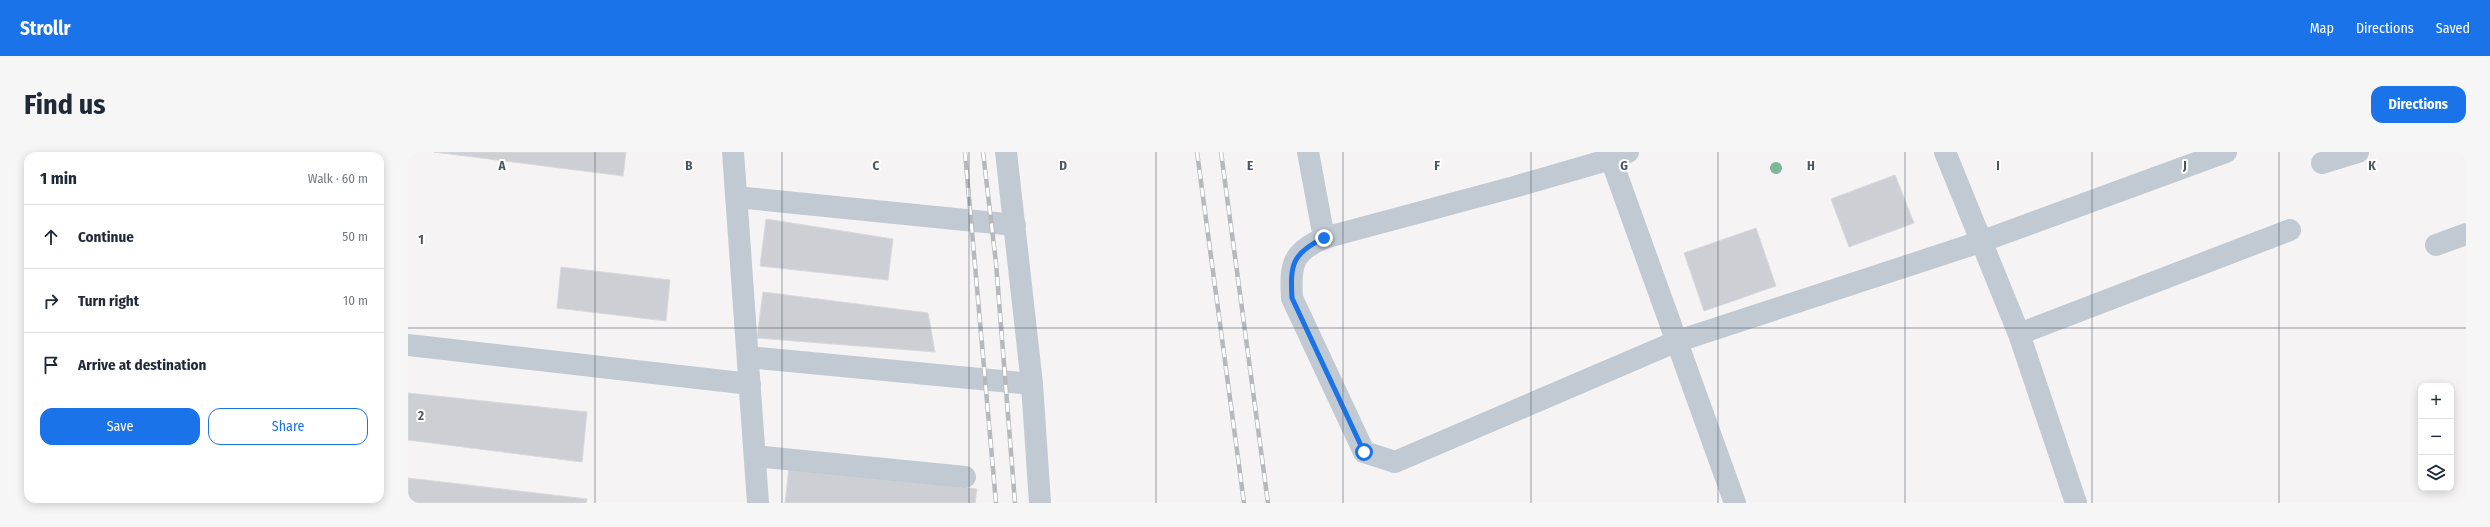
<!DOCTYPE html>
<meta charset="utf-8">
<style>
:root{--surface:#fff;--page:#f6f6f7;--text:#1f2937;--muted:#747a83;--line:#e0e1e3;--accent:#1a73e8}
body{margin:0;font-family:"Fira Sans Condensed",sans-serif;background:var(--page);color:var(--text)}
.controls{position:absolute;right:12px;bottom:12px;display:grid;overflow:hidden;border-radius:8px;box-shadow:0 2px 10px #0003}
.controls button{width:36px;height:36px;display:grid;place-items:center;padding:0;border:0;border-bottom:1px solid var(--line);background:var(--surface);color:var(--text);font:20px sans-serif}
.stop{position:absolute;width:12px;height:12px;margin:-9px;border:3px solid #1a73e8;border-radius:50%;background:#fff}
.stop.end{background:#1a73e8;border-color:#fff;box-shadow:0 1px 4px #0008}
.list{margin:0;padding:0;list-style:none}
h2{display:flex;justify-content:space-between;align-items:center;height:52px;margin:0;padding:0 16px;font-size:17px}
h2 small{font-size:13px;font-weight:400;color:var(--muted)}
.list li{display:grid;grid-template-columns:26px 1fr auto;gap:12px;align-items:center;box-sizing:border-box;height:64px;padding:0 16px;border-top:1px solid var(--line)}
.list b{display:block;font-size:15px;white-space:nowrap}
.list em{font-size:13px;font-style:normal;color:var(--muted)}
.actions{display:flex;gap:8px;padding:12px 16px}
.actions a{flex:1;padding:9px 0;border:1px solid var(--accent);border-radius:12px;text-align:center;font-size:14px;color:var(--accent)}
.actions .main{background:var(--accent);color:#fff}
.icon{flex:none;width:22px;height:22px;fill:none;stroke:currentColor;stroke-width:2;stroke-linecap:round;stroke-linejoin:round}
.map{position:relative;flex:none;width:2058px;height:351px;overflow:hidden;border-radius:12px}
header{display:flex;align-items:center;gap:24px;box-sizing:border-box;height:56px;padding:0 20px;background:var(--accent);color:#fff}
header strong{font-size:19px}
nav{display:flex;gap:22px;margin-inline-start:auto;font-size:14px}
.intro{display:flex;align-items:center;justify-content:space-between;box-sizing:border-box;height:96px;padding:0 24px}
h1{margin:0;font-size:28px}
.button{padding:10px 18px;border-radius:12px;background:var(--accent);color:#fff;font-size:14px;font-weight:700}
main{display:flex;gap:24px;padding:0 24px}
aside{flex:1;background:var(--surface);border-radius:12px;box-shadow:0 2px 10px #0003}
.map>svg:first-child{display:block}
</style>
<header>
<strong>Strollr</strong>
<nav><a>Map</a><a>Directions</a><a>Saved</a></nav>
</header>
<div class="intro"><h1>Find us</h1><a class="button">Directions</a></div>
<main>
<aside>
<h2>1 min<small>Walk · 60 m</small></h2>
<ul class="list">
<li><svg class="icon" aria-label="ahead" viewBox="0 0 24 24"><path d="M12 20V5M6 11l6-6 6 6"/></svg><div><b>Continue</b></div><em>50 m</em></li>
<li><svg class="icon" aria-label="right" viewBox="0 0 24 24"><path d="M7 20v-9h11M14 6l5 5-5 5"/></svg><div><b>Turn right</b></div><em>10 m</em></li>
<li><svg class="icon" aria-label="arrive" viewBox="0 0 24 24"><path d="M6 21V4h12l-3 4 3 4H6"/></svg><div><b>Arrive at destination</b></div></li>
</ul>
<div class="actions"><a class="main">Save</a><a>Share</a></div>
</aside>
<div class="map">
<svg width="2058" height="351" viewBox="0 0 2058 351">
<rect width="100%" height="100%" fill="#f5f3f3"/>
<!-- building -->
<g fill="#cdcfd5" stroke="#d7d9de">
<polygon points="26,0 218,0 215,24"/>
<polygon points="1487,23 1506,71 1441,95 1423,47"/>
<polygon points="358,67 485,87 480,128 352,114"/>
<polygon points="1348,76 1368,134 1296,159 1276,101"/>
<polygon points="153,115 262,128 258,169 149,156"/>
<polygon points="355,140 520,161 527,200 349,186"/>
<polygon points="0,241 179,260 174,310 0,288"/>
<polygon points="381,315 569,337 567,351 377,351"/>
<polygon points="0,326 179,347 178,351 0,351"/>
</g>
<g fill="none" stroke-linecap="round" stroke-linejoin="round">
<!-- street -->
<g stroke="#c1cad2" stroke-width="22">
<polyline points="325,0 350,351"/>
<polyline points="598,0 624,232 632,351"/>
<path d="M 900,0 L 916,86 C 884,100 882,113 884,146 L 956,300 L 987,310 L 1267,190 L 1572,90 L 1818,0"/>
<polyline points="1537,0 1611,182 1668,351"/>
<polyline points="1203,7 1327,351"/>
<polyline points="1914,11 1950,0"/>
<polyline points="328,45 607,73"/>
<polyline points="916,86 1106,35 1203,7 1220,0"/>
<polyline points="2028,93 2058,82"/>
<polyline points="1611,182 1882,78"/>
<polyline points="0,193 342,232"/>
<polyline points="340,205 624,232"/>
<polyline points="347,304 557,325"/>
</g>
<defs>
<g id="rail">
<polyline points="557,0 588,351"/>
<polyline points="575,0 588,111 607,351"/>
<polyline points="789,0 836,351"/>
<polyline points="813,0 860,351"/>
</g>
</defs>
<!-- rail casing -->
<use href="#rail" stroke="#b5b8bd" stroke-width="4.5"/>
<!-- rail -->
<use href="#rail" stroke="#fff" stroke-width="3" stroke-dasharray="9" stroke-linecap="butt"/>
</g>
<!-- trees -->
<circle fill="#7bb799" cx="1368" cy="16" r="6"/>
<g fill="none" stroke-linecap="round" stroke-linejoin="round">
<!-- route -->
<path stroke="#1a73e8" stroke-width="5" d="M 916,86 C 884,101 882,113 884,146 L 956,300"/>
</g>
<!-- grid -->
<path fill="none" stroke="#4a5661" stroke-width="1" stroke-opacity="0.55" d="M 187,0 L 187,351M 374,0 L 374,351M 561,0 L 561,351M 748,0 L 748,351M 935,0 L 935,351M 1123,0 L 1123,351M 1310,0 L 1310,351M 1497,0 L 1497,351M 1684,0 L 1684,351M 1871,0 L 1871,351M 0,176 L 2058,176"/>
<g font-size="13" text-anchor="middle" font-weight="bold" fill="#4a5661" stroke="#fff" stroke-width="4" stroke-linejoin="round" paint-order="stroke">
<text x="94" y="18">A</text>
<text x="281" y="18">B</text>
<text x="468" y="18">C</text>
<text x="655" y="18">D</text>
<text x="842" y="18">E</text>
<text x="1029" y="18">F</text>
<text x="1216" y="18">G</text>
<text x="1403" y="18">H</text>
<text x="1590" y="18">I</text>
<text x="1777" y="18">J</text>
<text x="1964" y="18">K</text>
<text x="13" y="92">1</text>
<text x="13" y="268">2</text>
</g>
</svg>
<div class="controls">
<button>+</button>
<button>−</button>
<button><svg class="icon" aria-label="layers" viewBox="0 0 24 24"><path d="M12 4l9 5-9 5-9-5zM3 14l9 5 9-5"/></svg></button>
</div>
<div class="stop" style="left:956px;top:300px"></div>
<div class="stop end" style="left:916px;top:86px"></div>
</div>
</main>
